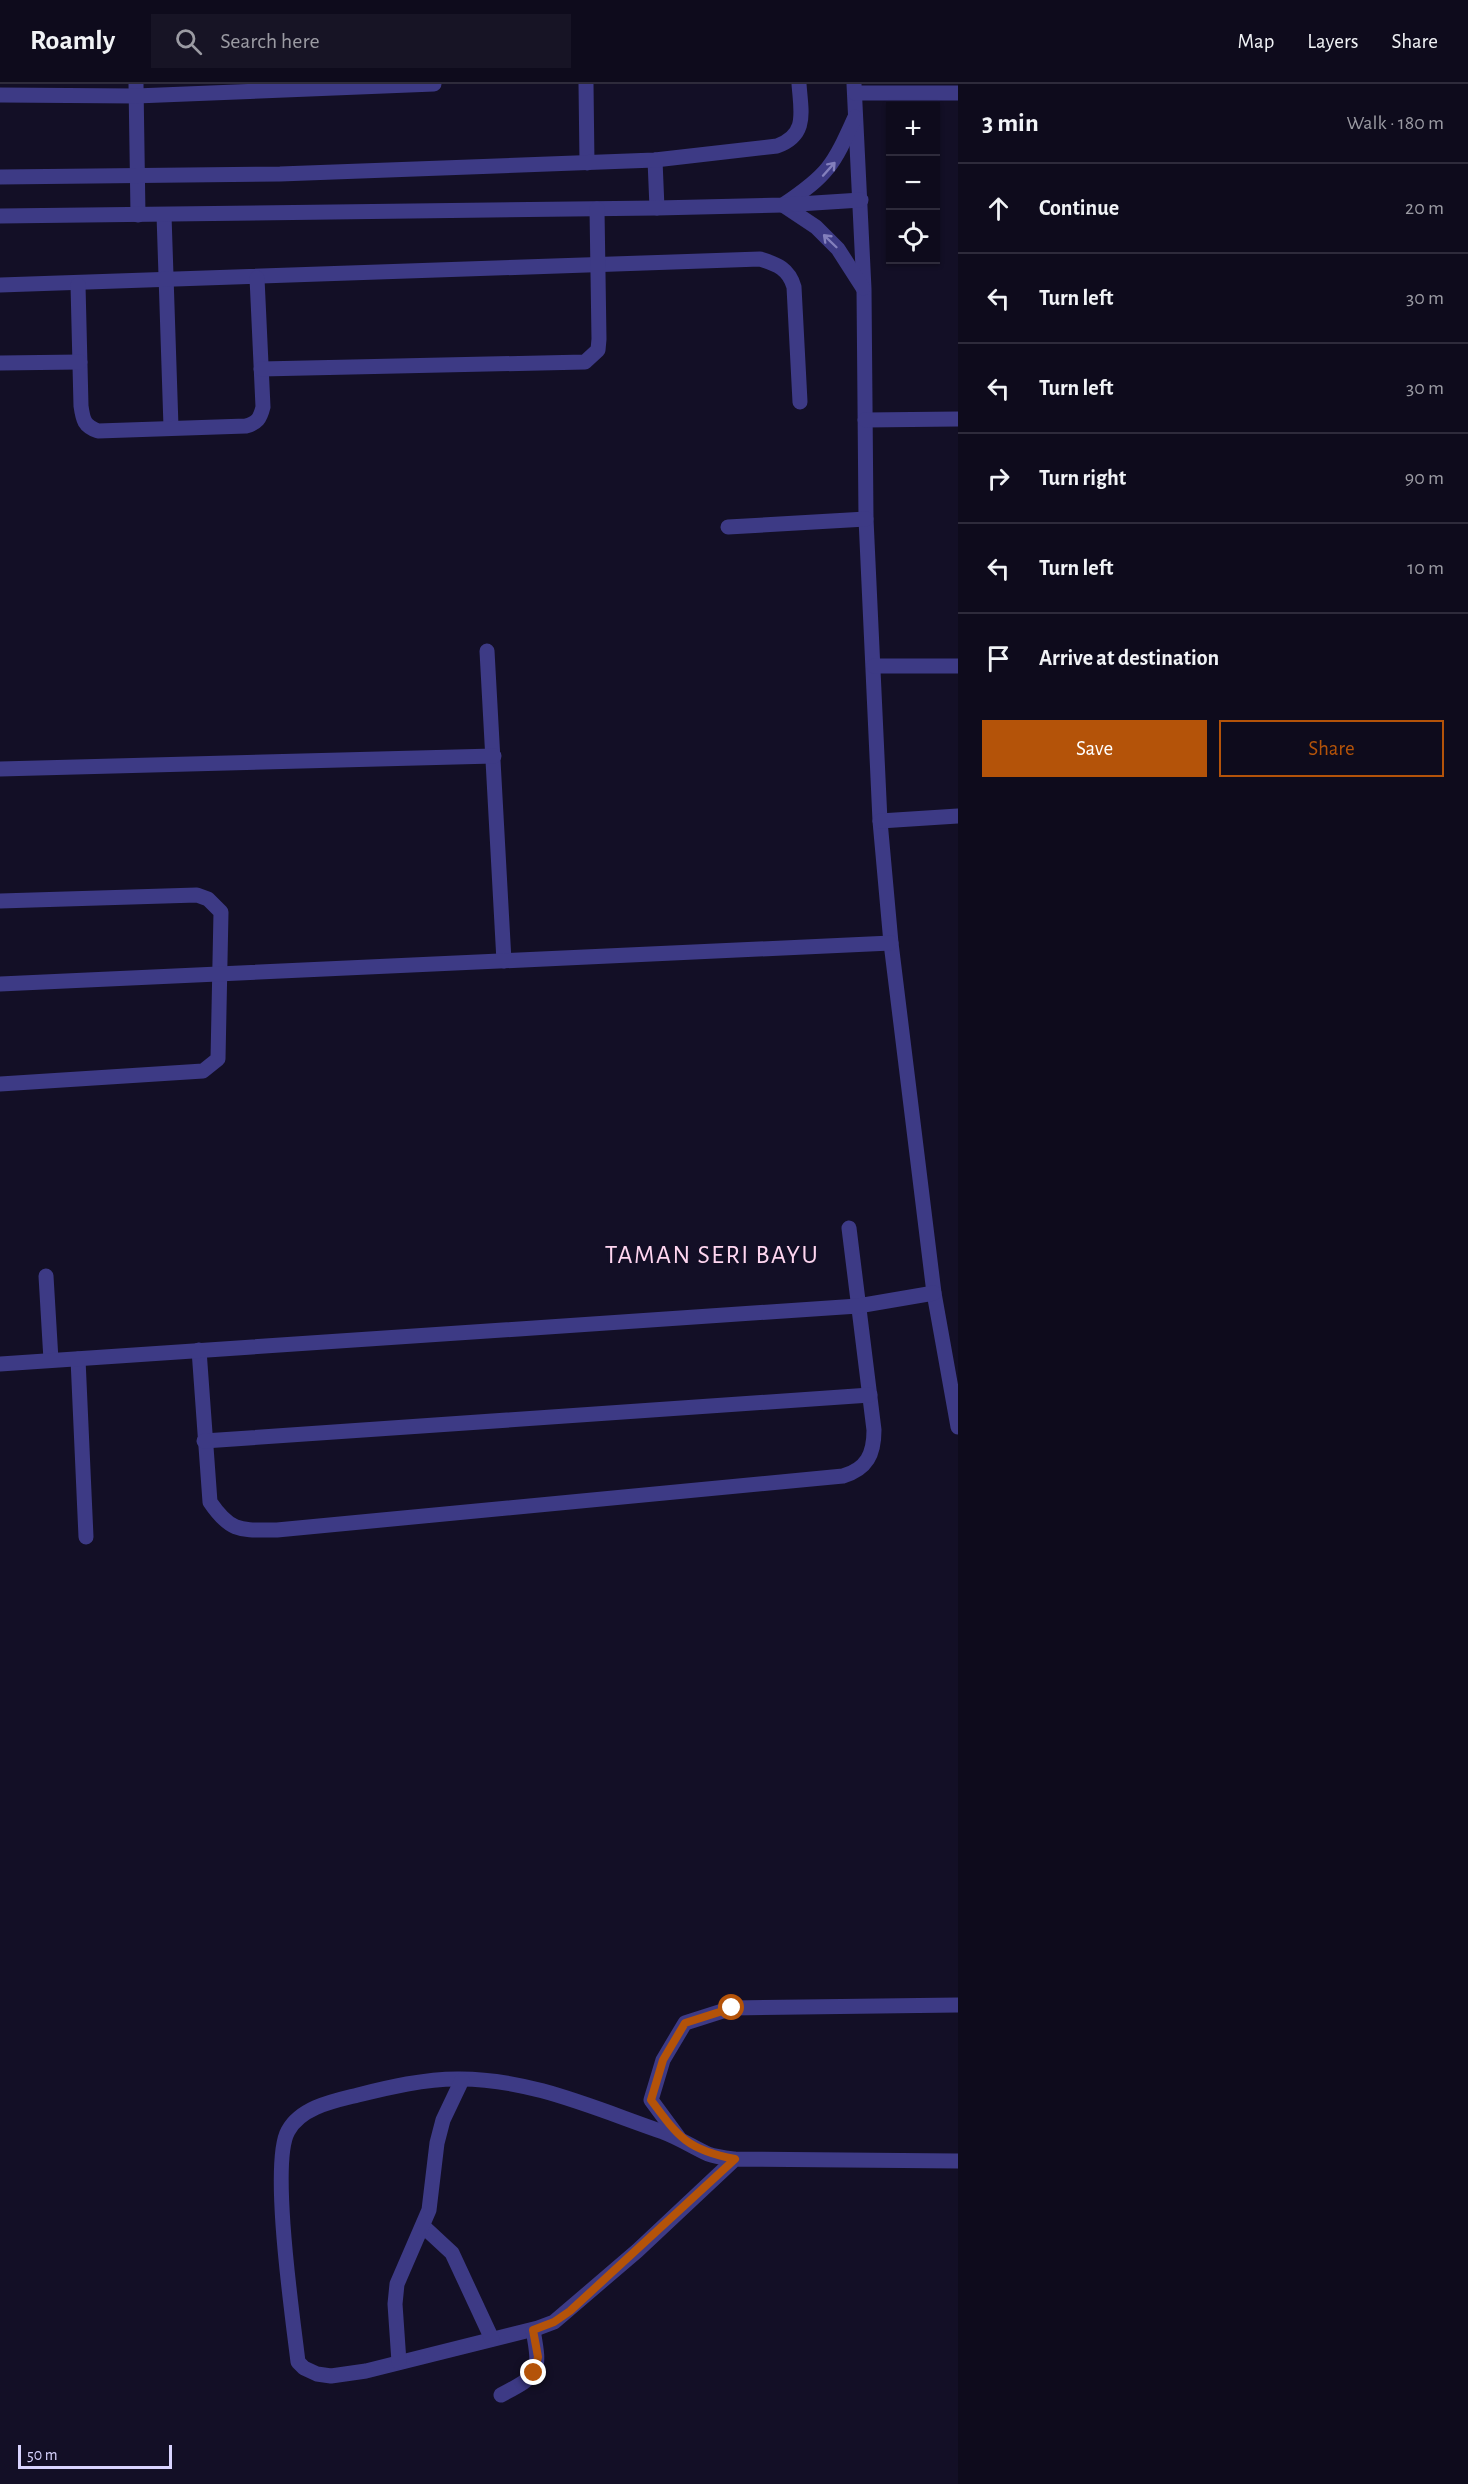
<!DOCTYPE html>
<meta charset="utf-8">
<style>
:root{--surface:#0e0b1c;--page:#171425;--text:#f1f3f6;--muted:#9b9ba3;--line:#2e2b3b;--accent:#b45309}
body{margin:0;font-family:"Alegreya Sans",sans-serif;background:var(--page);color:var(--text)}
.controls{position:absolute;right:18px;top:18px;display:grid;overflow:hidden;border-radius:0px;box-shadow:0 2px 4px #0004}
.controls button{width:54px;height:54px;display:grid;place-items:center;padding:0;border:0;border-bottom:2px solid var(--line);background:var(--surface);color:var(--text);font:30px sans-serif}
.scale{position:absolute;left:18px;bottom:15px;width:154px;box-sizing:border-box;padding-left:6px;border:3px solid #d9d4ff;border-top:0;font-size:16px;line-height:21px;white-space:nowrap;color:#d9d4ff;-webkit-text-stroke:4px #130f26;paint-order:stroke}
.stop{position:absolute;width:18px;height:18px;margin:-14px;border:4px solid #b45309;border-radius:50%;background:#fff}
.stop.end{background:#b45309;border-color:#fff;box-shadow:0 2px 6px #0008}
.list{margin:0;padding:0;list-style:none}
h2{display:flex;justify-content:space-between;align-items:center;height:78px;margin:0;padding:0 24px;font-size:26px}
h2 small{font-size:20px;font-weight:400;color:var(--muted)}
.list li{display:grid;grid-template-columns:39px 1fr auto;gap:18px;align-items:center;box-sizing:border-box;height:90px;padding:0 24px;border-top:2px solid var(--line)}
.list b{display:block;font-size:22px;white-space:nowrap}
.list em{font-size:20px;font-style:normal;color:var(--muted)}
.actions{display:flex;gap:12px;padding:18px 24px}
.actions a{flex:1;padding:14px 0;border:2px solid var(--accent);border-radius:0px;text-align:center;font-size:21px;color:var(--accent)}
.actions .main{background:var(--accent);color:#fff}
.icon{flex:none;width:33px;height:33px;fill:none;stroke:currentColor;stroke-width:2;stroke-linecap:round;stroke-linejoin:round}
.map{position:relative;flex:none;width:958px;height:2400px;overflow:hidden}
header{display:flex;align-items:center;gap:36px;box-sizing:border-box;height:84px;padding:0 30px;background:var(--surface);border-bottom:2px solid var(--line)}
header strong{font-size:28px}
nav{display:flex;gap:33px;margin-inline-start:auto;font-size:21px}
.search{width:420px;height:54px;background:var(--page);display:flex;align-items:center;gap:15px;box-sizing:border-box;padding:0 21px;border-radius:0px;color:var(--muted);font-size:22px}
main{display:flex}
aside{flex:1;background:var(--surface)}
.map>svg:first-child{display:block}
</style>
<header>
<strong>Roamly</strong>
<div class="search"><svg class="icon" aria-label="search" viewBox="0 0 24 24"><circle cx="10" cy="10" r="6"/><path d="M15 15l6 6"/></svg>Search here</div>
<nav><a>Map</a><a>Layers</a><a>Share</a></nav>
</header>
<main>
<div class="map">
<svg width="958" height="2400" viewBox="0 0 958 2400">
<rect width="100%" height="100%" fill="#130f26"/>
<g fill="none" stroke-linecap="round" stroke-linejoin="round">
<!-- minor -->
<g stroke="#3d3a85" stroke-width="15">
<polyline points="136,0 138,131"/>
<polyline points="586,0 587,79"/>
<polyline points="854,0 864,205 866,435 880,737 891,859 934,1209 958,1343"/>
<polyline points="855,9 958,9"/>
<polyline points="0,11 136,12 434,0"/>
<polyline points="655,76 657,124"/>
<path d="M 0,93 L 280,90 L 655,76 L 777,62 C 808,51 801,28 799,0"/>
<path d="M 783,121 C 828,91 833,82 855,33"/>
<polyline points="783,121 816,143 838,165 863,204"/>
<polyline points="164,131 171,343"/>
<polyline points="0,132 657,124 783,121 861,116"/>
<path d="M 0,201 L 760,175 C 777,180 789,185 794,203 L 800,318"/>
<path d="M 78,201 L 81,322 C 83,336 84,342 98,347 L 246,342 C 257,339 260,335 263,323 L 257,194"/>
<polyline points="0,279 80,278"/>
<polyline points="261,285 585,278 598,266 599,255 597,125"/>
<polyline points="865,336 958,335"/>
<polyline points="728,443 866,435"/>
<polyline points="487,567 504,877"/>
<polyline points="874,582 958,582"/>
<polyline points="0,685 494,672"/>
<polyline points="880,737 958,732"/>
<polyline points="0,817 197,811 208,815 221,828 218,975 203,987 0,1000"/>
<polyline points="0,900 891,859"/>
<polyline points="46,1192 51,1276"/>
<path d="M 199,1266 L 210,1418 C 231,1449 241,1446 277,1446 L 843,1392 C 867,1385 874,1370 874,1346 L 849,1144"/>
<polyline points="78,1275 86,1453"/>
<polyline points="0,1280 858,1222 934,1209"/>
<polyline points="204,1357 870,1311"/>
<polyline points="679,2054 651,2016 663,1976 685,1939 732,1924 958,1921"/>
<path d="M 735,2075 L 637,2167 L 554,2238 L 538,2244 L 366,2287 L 331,2292 L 317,2290 L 304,2284 L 298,2278 C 293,2235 270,2079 288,2047 C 301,2023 334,2017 358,2011 C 390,2003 424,1995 457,1995 C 529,1994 596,2025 663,2048 C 679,2054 693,2063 708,2070 C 716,2073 726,2074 735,2075 L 958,2077"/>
<polyline points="424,2143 452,2169 492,2255"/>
<polyline points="399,2278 395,2220 397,2200 429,2126 437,2059 443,2036 462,1996"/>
<path d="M 501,2311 C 539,2291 541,2289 533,2246"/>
</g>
</g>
<!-- one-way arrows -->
<defs><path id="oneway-shaft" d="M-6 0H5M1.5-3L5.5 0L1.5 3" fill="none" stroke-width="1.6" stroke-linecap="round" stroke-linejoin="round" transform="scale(1.5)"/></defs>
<g stroke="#837fbc">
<use href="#oneway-shaft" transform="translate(829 85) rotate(-48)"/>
<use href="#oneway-shaft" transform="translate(830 157) rotate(-136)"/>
</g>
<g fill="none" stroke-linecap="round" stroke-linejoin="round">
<!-- route -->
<path stroke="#b45309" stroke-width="8" d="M 534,2289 L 538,2273 L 533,2246 L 554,2238 L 570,2227 L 735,2075 C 688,2066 679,2054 651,2016 L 663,1976 L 685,1939 L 732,1924"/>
</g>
<g text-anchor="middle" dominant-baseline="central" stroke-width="4.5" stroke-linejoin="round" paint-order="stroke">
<!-- neighbourhood labels -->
<g font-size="26" letter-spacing="1.5" fill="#ffd6f0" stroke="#130f26">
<text x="712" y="1171">TAMAN SERI BAYU</text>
</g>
</g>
</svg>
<div class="controls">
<button>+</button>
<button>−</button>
<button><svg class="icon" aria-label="locate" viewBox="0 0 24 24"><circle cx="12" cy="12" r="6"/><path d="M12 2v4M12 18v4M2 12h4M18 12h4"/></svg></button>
</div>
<div class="scale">50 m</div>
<div class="stop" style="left:732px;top:1924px"></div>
<div class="stop end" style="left:534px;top:2289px"></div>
</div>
<aside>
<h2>3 min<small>Walk · 180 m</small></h2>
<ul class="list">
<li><svg class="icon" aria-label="ahead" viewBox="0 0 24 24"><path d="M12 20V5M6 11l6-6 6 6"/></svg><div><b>Continue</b></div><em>20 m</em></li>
<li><svg class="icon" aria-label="left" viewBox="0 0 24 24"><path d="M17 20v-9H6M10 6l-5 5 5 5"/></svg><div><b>Turn left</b></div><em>30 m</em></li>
<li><svg class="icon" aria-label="left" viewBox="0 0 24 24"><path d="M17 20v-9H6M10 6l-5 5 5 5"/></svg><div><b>Turn left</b></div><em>30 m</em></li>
<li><svg class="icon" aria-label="right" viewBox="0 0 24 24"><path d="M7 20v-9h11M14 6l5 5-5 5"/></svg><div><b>Turn right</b></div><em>90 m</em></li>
<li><svg class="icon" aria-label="left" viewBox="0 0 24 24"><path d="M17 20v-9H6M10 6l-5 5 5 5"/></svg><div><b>Turn left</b></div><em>10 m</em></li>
<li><svg class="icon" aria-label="arrive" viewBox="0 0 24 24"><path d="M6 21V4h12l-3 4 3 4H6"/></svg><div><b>Arrive at destination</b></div></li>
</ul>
<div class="actions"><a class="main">Save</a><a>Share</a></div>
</aside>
</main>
